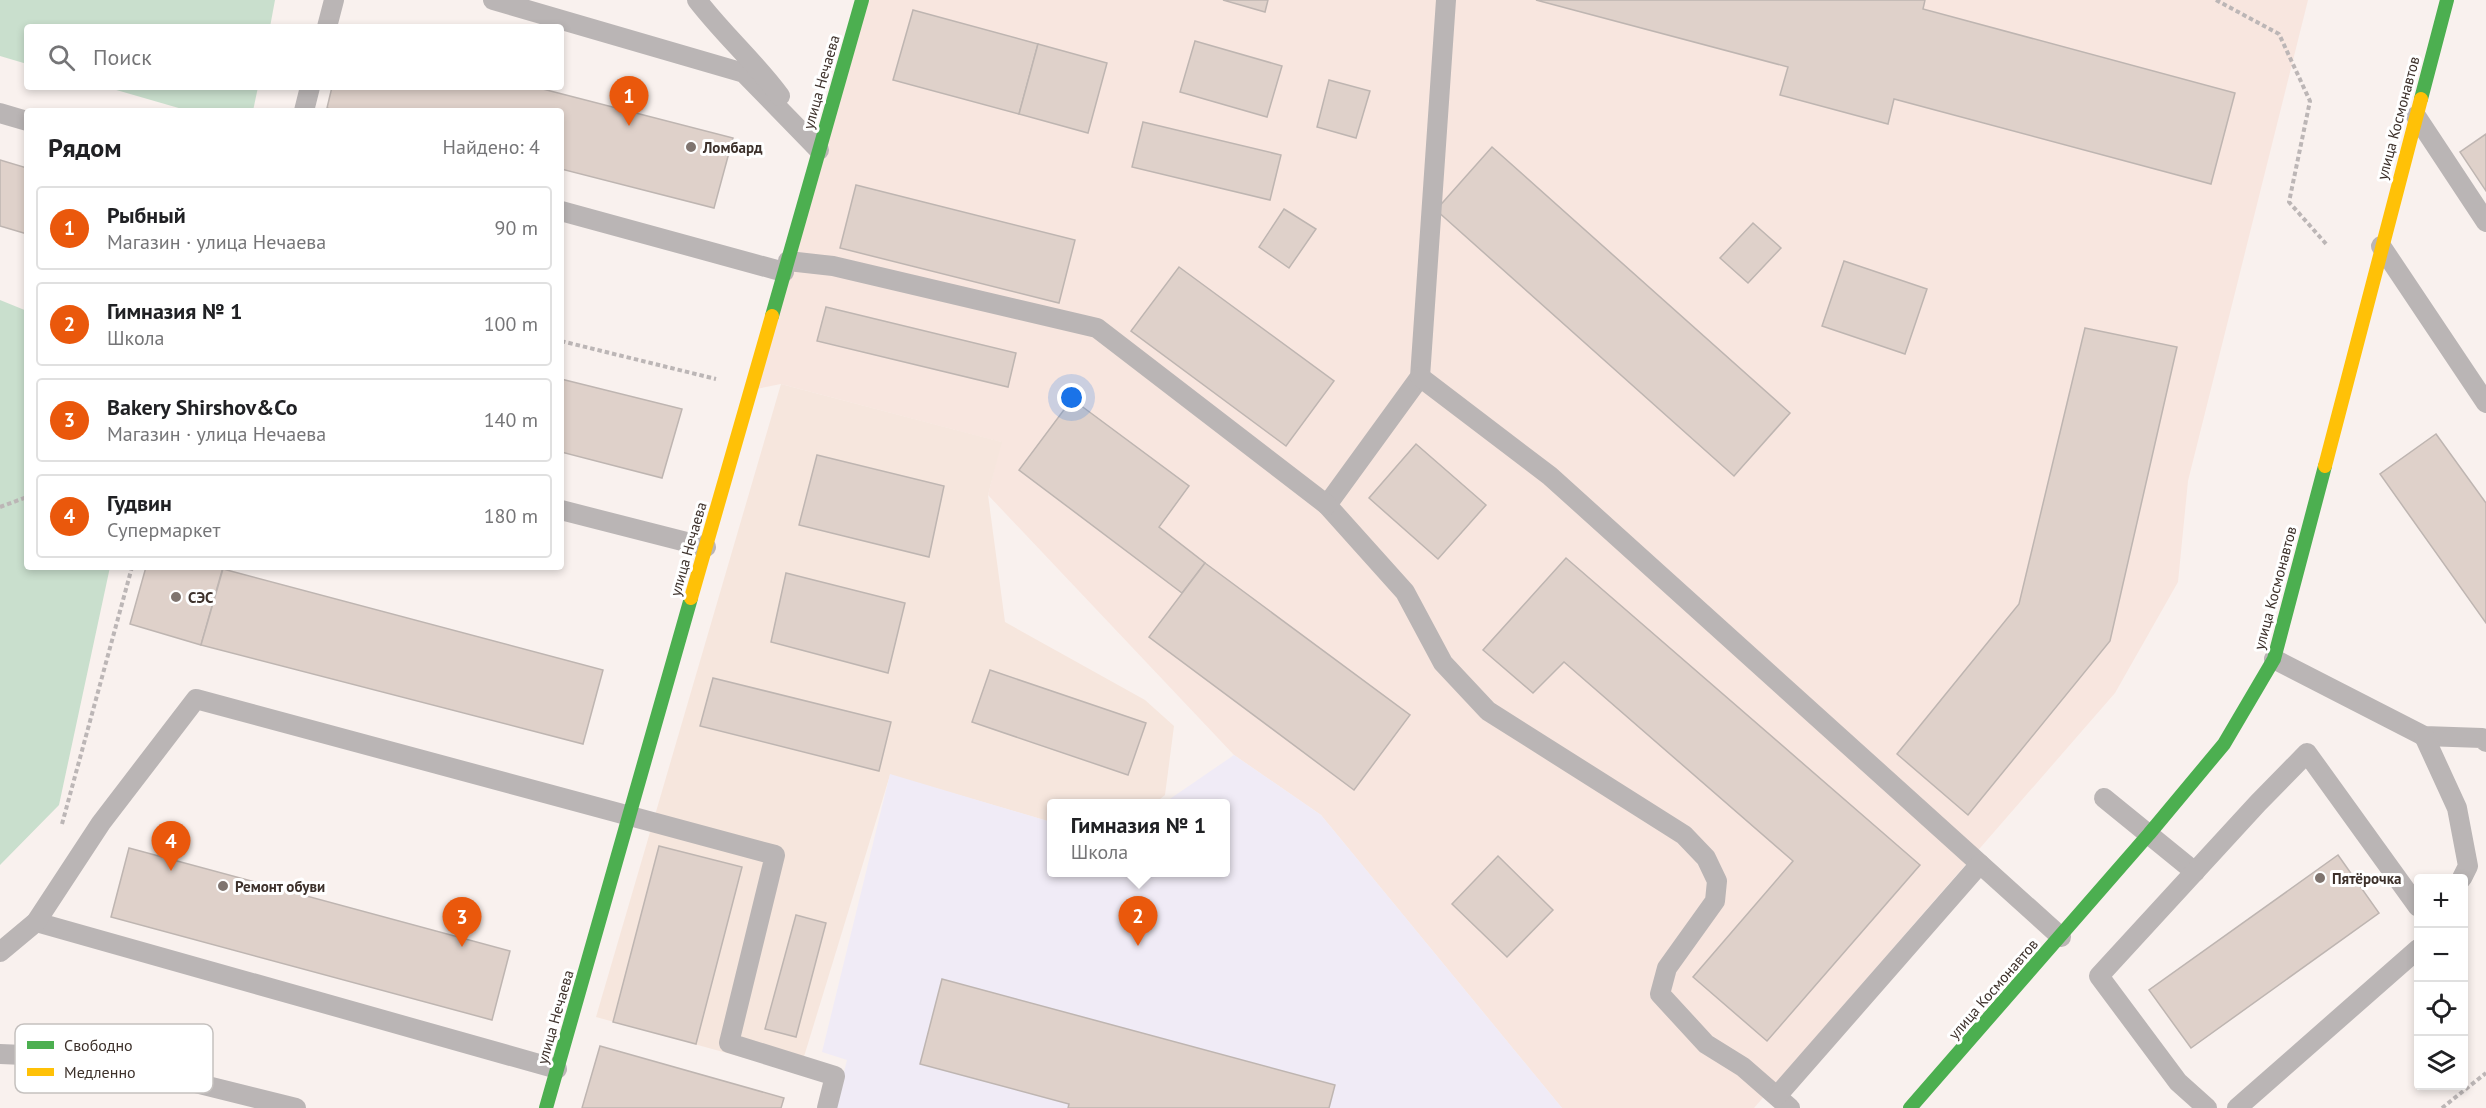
<!DOCTYPE html>
<html lang="ru">
<meta charset="utf-8">
<style>
:root{--surface:#fff;--page:#f6f6f6;--text:#202124;--muted:#757577;--line:#e0e0e0;--accent:#ea580c}
body{margin:0;font-family:"PT Sans",sans-serif;background:var(--page);color:var(--text)}
.controls{position:absolute;right:18px;bottom:18px;display:grid;overflow:hidden;border-radius:6px;box-shadow:0 3px 9px #0003}
.controls button{width:54px;height:54px;display:grid;place-items:center;padding:0;border:0;border-bottom:2px solid var(--line);background:var(--surface);color:var(--text);font:30px sans-serif}
.you{position:absolute;left:1072px;top:398px;width:21px;height:21px;margin:-15px;border:4px solid #fff;border-radius:50%;background:#1a73e8;box-shadow:0 0 0 9px #1a73e833}
.badge{display:grid;place-items:center;width:39px;height:39px;border-radius:50%;background:var(--accent);color:#fff;font-size:20px;font-weight:700}
.pin{position:absolute;translate:-50% -50px;filter:drop-shadow(0 2px 3px #0008)}
.pin::after{content:'';position:absolute;top:32px;width:21px;height:18px;background:inherit;clip-path:polygon(0 0,100% 0,50% 100%)}
.popup{position:absolute;left:1047px;top:799px;width:183px;height:78px;box-sizing:border-box;display:grid;place-content:center;border-radius:6px;background:var(--surface);filter:drop-shadow(0 2px 4px #0005);font-size:20px;white-space:nowrap;color:var(--muted)}
.popup b{font-size:22px;color:var(--text)}
.popup::after{content:'';position:absolute;left:50%;top:100%;margin-left:-12px;border:12px solid transparent;border-top-color:var(--surface)}
.list{margin:0;padding:0;list-style:none}
h2{display:flex;justify-content:space-between;align-items:center;height:78px;margin:0;padding:0 24px;font-size:26px}
h2 small{font-size:20px;font-weight:400;color:var(--muted)}
.list li{display:grid;grid-template-columns:39px 1fr auto;gap:18px;align-items:center;box-sizing:border-box;height:84px;margin:0 12px 12px;padding:0 12px;border:2px solid var(--line);border-radius:6px}
.list b{display:block;font-size:22px;white-space:nowrap}
.list p{margin:0;font-size:20px;white-space:nowrap;color:var(--muted)}
.list em{font-size:20px;font-style:normal;color:var(--muted)}
.icon{flex:none;width:33px;height:33px;fill:none;stroke:currentColor;stroke-width:2;stroke-linecap:round;stroke-linejoin:round}
.map{position:relative;flex:none;width:2486px;height:1108px;overflow:hidden}
.search{position:absolute;background:var(--surface);box-shadow:0 3px 9px #0003;left:24px;top:24px;width:540px;height:66px;display:flex;align-items:center;gap:15px;box-sizing:border-box;padding:0 21px;border-radius:6px;color:var(--muted);font-size:22px}
.panel{position:absolute;background:var(--surface);box-shadow:0 3px 9px #0003;left:24px;top:108px;width:540px;height:462px;border-radius:6px}
.map>svg:first-child{display:block}
</style>
<div class="map">
<svg width="2486" height="1108" viewBox="0 0 2486 1108">
<rect width="100%" height="100%" fill="#f9f1ee"/>
<!-- built -->
<polygon fill="#f8e6df" points="862,0 2308,0 2188,481 2178,582 2115,693 1754,1108 1562,1108 1321,815 1234,755 988,495 1001,442 781,384 751,390"/>
<!-- industrial -->
<polygon fill="#f6e6dd" points="781,384 1002,442 988,495 1005,622 1145,700 1174,726 1165,795 1155,803 1051,804 1051,822 890,775 799,1073 596,1017"/>
<!-- education -->
<polygon fill="#f0ebf6" points="1234,755 1321,815 1562,1108 835,1108 847,1060 822,1052 890,774 1051,822 1051,872 1225,872 1225,804 1164,803"/>
<!-- green -->
<g fill="#c9dfcd">
<polygon points="0,0 275,0 270,27 27,27 27,64 0,56"/>
<polygon points="106,87 258,87 253,111 189,111"/>
<polygon points="0,300 27,311 27,567 110,567 59,805 0,865"/>
</g>
<!-- building -->
<g fill="#dfd1ca" stroke="#beb5b1" stroke-width="1.5">
<polygon points="1223,0 1268,0 1265,12"/>
<polygon points="1536,0 1925,0 1923,9 2235,93 2211,184 1894,99 1888,124 1780,95 1788,67"/>
<polygon points="913,10 1038,44 1019,114 893,80"/>
<polygon points="1195,41 1282,66 1267,117 1180,92"/>
<polygon points="1038,44 1107,63 1088,133 1019,114"/>
<polygon points="1329,80 1370,91 1356,138 1317,127"/>
<polygon points="332,87 535,87 733,138 714,208 561,169 561,111 338,111 327,108"/>
<polygon points="1143,122 1281,155 1270,200 1132,167"/>
<polygon points="2486,134 2486,191 2460,152"/>
<polygon points="1492,147 1790,413 1734,476 1436,210"/>
<polygon points="0,160 27,168 27,234 0,226"/>
<polygon points="856,185 1075,240 1059,303 840,248"/>
<polygon points="1284,209 1316,229 1289,268 1259,247"/>
<polygon points="1753,223 1781,248 1748,283 1720,258"/>
<polygon points="1844,261 1927,289 1905,354 1822,326"/>
<polygon points="1179,267 1334,381 1286,446 1131,331"/>
<polygon points="826,307 1016,353 1008,387 817,341"/>
<polygon points="2085,328 2177,347 2110,641 1968,815 1897,754 2019,604"/>
<polygon points="561,379 682,409 662,478 561,452"/>
<polygon points="1072,399 1189,486 1159,527 1205,563 1182,593 1019,470"/>
<polygon points="2436,434 2486,503 2486,623 2380,474"/>
<polygon points="1416,444 1486,505 1438,559 1369,498"/>
<polygon points="817,455 944,486 929,557 799,525"/>
<polygon points="1566,558 1920,865 1767,1041 1693,977 1793,861 1564,662 1533,693 1483,650"/>
<polygon points="1205,563 1410,715 1354,790 1149,637"/>
<polygon points="146,567 223,567 201,645 130,624"/>
<polygon points="223,569 603,670 583,744 201,645"/>
<polygon points="786,573 905,603 888,673 771,642"/>
<polygon points="990,670 1146,723 1128,775 972,722"/>
<polygon points="713,678 891,722 879,771 700,726"/>
<polygon points="659,846 742,867 696,1044 613,1022"/>
<polygon points="129,848 510,951 492,1020 111,917"/>
<polygon points="2338,855 2379,913 2191,1048 2149,990"/>
<polygon points="1498,856 1553,910 1507,957 1452,904"/>
<polygon points="796,915 826,923 796,1037 765,1029"/>
<polygon points="942,979 1335,1085 1329,1108 1068,1108 1069,1104 920,1064"/>
<polygon points="600,1046 784,1098 781,1108 582,1108"/>
</g>
<g fill="none" stroke-linecap="round" stroke-linejoin="round">
<!-- path -->
<g stroke="#bcb6b6" stroke-width="4" stroke-dasharray="4.5 3" stroke-linecap="butt">
<polyline points="2216,0 2279,34 2310,101 2289,202 2327,245"/>
<polyline points="561,341 716,379"/>
<polyline points="0,507 27,497"/>
<polyline points="62,824 132,567"/>
<polyline points="2442,1108 2486,1073"/>
</g>
<!-- lane -->
<g stroke="#bab5b5" stroke-width="20">
<polyline points="493,0 744,73 819,150"/>
<path d="M 697,0 C 723,34 755,62 780,96"/>
<polyline points="1446,0 1420,377 1327,505 1405,592 1443,663 1488,711 1684,835 1706,858 1717,881 1715,901 1667,968 1660,994 1706,1044 1743,1067 1790,1108"/>
<polyline points="327,27 334,0"/>
<polyline points="304,111 310,87"/>
<polyline points="0,113 27,121"/>
<polyline points="2416,116 2486,222"/>
<polyline points="561,211 784,272"/>
<polyline points="2381,246 2486,403"/>
<polyline points="788,261 833,266 1097,328 1327,505"/>
<polyline points="1420,377 1550,476 2061,937"/>
<polyline points="561,510 706,547"/>
<polyline points="2274,659 2424,736 2482,738 2486,742"/>
<polyline points="2424,736 2457,808 2468,866 2462,878"/>
<polyline points="2104,798 2195,872"/>
<polyline points="36,922 557,1069"/>
<polyline points="0,952 36,922 101,823 196,699 775,855 729,1043 835,1076 827,1108"/>
<polyline points="0,1054 95,1058 296,1108"/>
<polyline points="1777,1096 1980,864"/>
<polyline points="2207,1108 2178,1082 2099,976 2258,803 2307,753 2418,907"/>
<polyline points="2237,1108 2418,949"/>
</g>
<!-- fast -->
<g stroke="#4caf50" stroke-width="14">
<polyline points="2421,99 2447,0"/>
<polyline points="772,316 862,0"/>
<polyline points="546,1108 691,598"/>
<polyline points="1910,1108 2149,834 2224,744 2274,659 2325,466"/>
</g>
<!-- slow -->
<g stroke="#ffc107" stroke-width="14">
<polyline points="2325,466 2421,99"/>
<polyline points="691,598 772,316"/>
</g>
</g>
<!-- markers -->
<g fill="#7f746f" stroke="#fff" stroke-width="2">
<circle cx="691" cy="147" r="6"/>
<circle cx="176" cy="597" r="6"/>
<circle cx="2320" cy="878" r="6"/>
<circle cx="223" cy="886" r="6"/>
</g>
<g text-anchor="middle" dominant-baseline="central" stroke-width="6" stroke-linejoin="round" paint-order="stroke">
<!-- street labels -->
<g font-size="15" fill="#3d312b" stroke="#fff">
<text transform="translate(821 82) rotate(-74)">улица Нечаева</text>
<text transform="translate(2398 118) rotate(-75)">улица Космонавтов</text>
<text transform="translate(688 549) rotate(-74)">улица Нечаева</text>
<text transform="translate(2275 588) rotate(-75)">улица Космонавтов</text>
<text transform="translate(1993 989) rotate(-49)">улица Космонавтов</text>
<text transform="translate(555 1017) rotate(-74)">улица Нечаева</text>
</g>
<!-- poi labels -->
<g font-size="15" font-weight="bold" fill="#3d312b" stroke="#fff" text-anchor="start">
<text x="703" y="147">Ломбард</text>
<text x="188" y="597">СЭС</text>
<text x="2332" y="878">Пятёрочка</text>
<text x="235" y="886">Ремонт обуви</text>
</g>
</g>
<!-- legend -->
<rect x="15" y="1024" width="198" height="69" rx="9" fill="#fff" stroke="#c5c1bf" stroke-width="1.5"/>
<rect x="27" y="1041" width="27" height="8" fill="#4caf50"/>
<rect x="27" y="1068" width="27" height="8" fill="#ffc107"/>
<g font-size="16" fill="#3d312b">
<text x="64" y="1051">Свободно</text>
<text x="64" y="1078">Медленно</text>
</g>
</svg>
<div class="controls">
<button>+</button>
<button>−</button>
<button><svg class="icon" aria-label="locate" viewBox="0 0 24 24"><circle cx="12" cy="12" r="6"/><path d="M12 2v4M12 18v4M2 12h4M18 12h4"/></svg></button>
<button><svg class="icon" aria-label="layers" viewBox="0 0 24 24"><path d="M12 4l9 5-9 5-9-5zM3 14l9 5 9-5"/></svg></button>
</div>
<div class="you"></div>
<div class="pin badge" style="left:629px;top:126px">1</div>
<div class="pin badge" style="left:1138px;top:946px">2</div>
<div class="popup"><b>Гимназия № 1</b>Школа</div>
<div class="pin badge" style="left:462px;top:947px">3</div>
<div class="pin badge" style="left:171px;top:871px">4</div>
<div class="search"><svg class="icon" aria-label="search" viewBox="0 0 24 24"><circle cx="10" cy="10" r="6"/><path d="M15 15l6 6"/></svg>Поиск</div>
<section class="panel">
<h2>Рядом<small>Найдено: 4</small></h2>
<ul class="list">
<li><span class="badge">1</span><div><b>Рыбный</b><p>Магазин · улица Нечаева</p></div><em>90 m</em></li>
<li><span class="badge">2</span><div><b>Гимназия № 1</b><p>Школа</p></div><em>100 m</em></li>
<li><span class="badge">3</span><div><b>Bakery Shirshov&amp;Co</b><p>Магазин · улица Нечаева</p></div><em>140 m</em></li>
<li><span class="badge">4</span><div><b>Гудвин</b><p>Супермаркет</p></div><em>180 m</em></li>
</ul>
</section>
</div>
